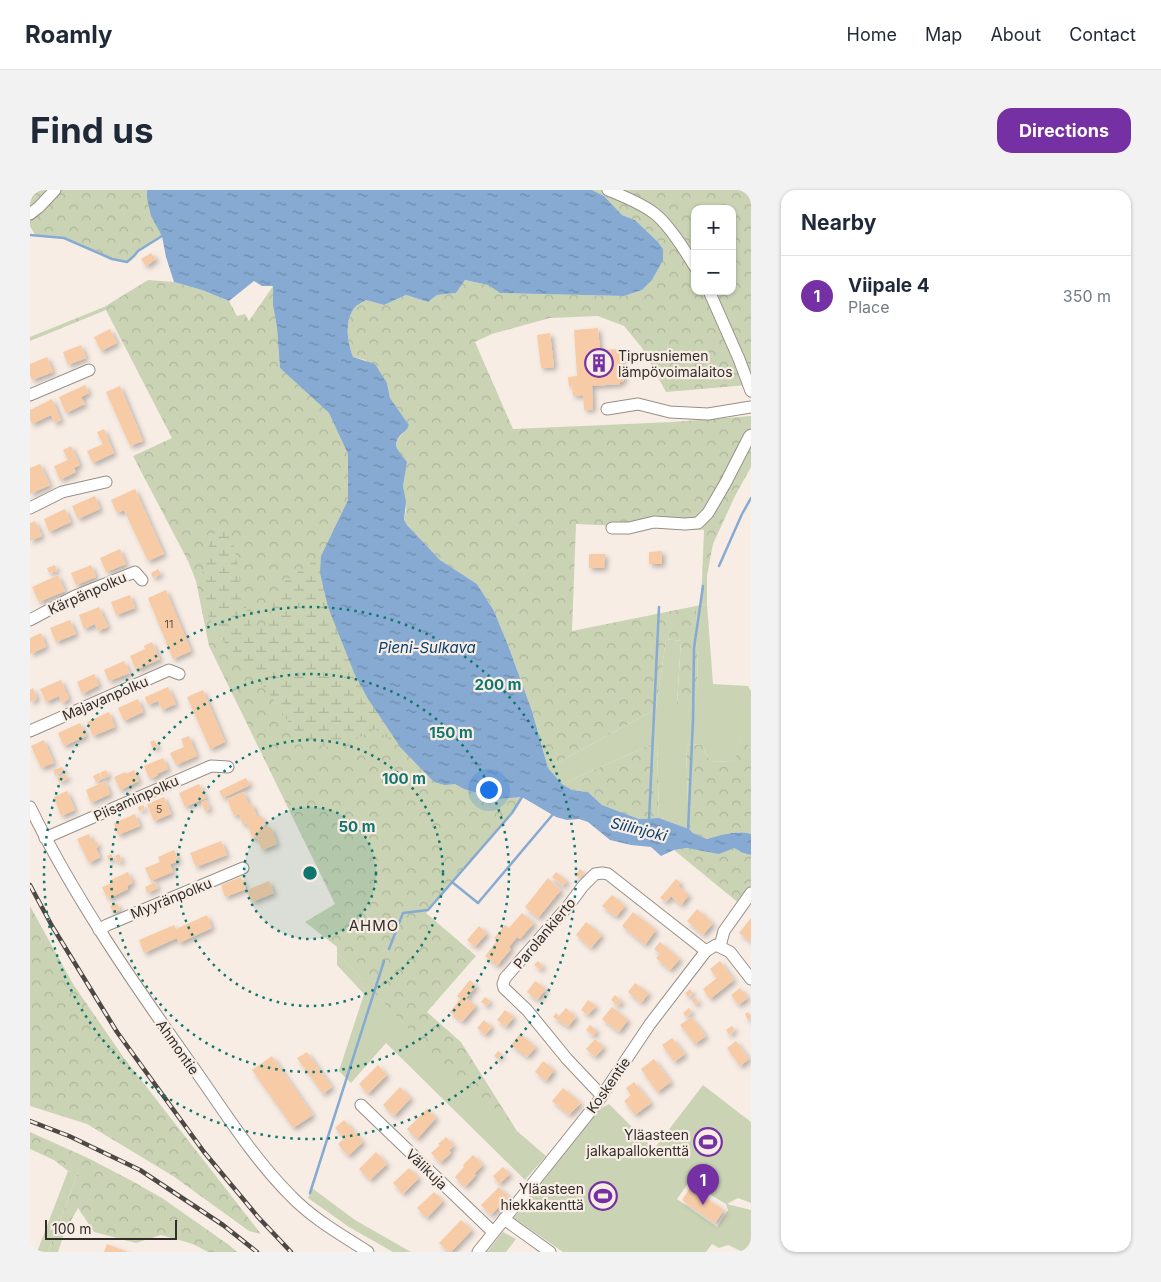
<!DOCTYPE html>
<meta charset="utf-8">
<style>
:root{--surface:#fff;--page:#f2f2f3;--text:#1f2937;--muted:#747a83;--line:#e0e1e3;--accent:#7530a4}
body{margin:0;font-family:Inter,sans-serif;background:var(--page);color:var(--text)}
.controls{position:absolute;right:15px;top:15px;display:grid;overflow:hidden;border-radius:10px;box-shadow:0 1px 4px #0004}
.controls button{width:45px;height:45px;display:grid;place-items:center;padding:0;border:0;border-bottom:1px solid var(--line);background:var(--surface);color:var(--text);font:25px sans-serif}
.scale{position:absolute;left:15px;bottom:12px;width:132px;box-sizing:border-box;padding-left:5px;border:2px solid #322e2b;border-top:0;font-size:14px;line-height:18px;white-space:nowrap;color:#322e2b;-webkit-text-stroke:4px #f8ede5;paint-order:stroke}
.you{position:absolute;left:458px;top:599px;width:18px;height:18px;margin:-12px;border:4px solid #fff;border-radius:50%;background:#1a73e8;box-shadow:0 0 0 8px #1a73e833}
.badge{display:grid;place-items:center;width:32px;height:32px;border-radius:50%;background:var(--accent);color:#fff;font-size:16px;font-weight:700}
.pin{position:absolute;translate:-50% -41px;filter:drop-shadow(0 1px 2px #0008)}
.pin::after{content:'';position:absolute;top:26px;width:18px;height:15px;background:inherit;clip-path:polygon(0 0,100% 0,50% 100%)}
.list{margin:0;padding:0;list-style:none}
h2{display:flex;justify-content:space-between;align-items:center;height:65px;margin:0;padding:0 20px;font-size:21px}
h2 small{font-size:16px;font-weight:400;color:var(--muted)}
.list li{display:grid;grid-template-columns:32px 1fr auto;gap:15px;align-items:center;box-sizing:border-box;height:80px;padding:0 20px;border-top:1px solid var(--line)}
.list b{display:block;font-size:19px;white-space:nowrap}
.list p{margin:0;font-size:16px;white-space:nowrap;color:var(--muted)}
.list em{font-size:16px;font-style:normal;color:var(--muted)}
.map{position:relative;flex:none;width:721px;height:1062px;overflow:hidden;border-radius:15px}
header{display:flex;align-items:center;gap:30px;box-sizing:border-box;height:70px;padding:0 25px;background:var(--surface);border-bottom:1px solid var(--line)}
header strong{font-size:24px}
nav{display:flex;gap:28px;margin-inline-start:auto;font-size:18px}
.intro{display:flex;align-items:center;justify-content:space-between;box-sizing:border-box;height:120px;padding:0 30px}
h1{margin:0;font-size:35px}
.button{padding:12px 22px;border-radius:15px;background:var(--accent);color:#fff;font-size:18px;font-weight:700}
main{display:flex;gap:30px;padding:0 30px}
aside{flex:1;background:var(--surface);border-radius:15px;box-shadow:0 1px 4px #0004}
.map>svg:first-child{display:block}
</style>
<header>
<strong>Roamly</strong>
<nav><a>Home</a><a>Map</a><a>About</a><a>Contact</a></nav>
</header>
<div class="intro"><h1>Find us</h1><a class="button">Directions</a></div>
<main>
<div class="map">
<svg width="721" height="1062" viewBox="0 0 721 1062">
<defs>
<pattern id="forest-crowns" width="20" height="18" patternUnits="userSpaceOnUse" patternTransform="scale(1.25)"><rect width="20" height="18" fill="#cad4b4"/><path d="M2 6a3 3 0 1 1 6 0M12 15a3 3 0 1 1 6 0" fill="none" stroke="#aeb69b"/></pattern>
<pattern id="wetland-marsh" width="20" height="14" patternUnits="userSpaceOnUse" patternTransform="scale(1.25)"><rect width="20" height="14" fill="#cad4b4"/><path d="M1 5h8M5 5V1M11 12h8M15 12V8" fill="none" stroke="#aeb69b"/></pattern>
<pattern id="water-ripples" width="26" height="14" patternUnits="userSpaceOnUse" patternTransform="scale(1.25)"><rect width="26" height="14" fill="#86aad1"/><path d="M2 4q2-2 4 0t4 0M15 11q2-2 4 0t4 0" fill="none" stroke="#6e8baa"/></pattern>
<filter id="shadow"><feDropShadow dx="3" dy="3" stdDeviation="2.5" flood-color="#0004"/></filter>
</defs>
<rect width="100%" height="100%" fill="#f8ede5"/>
<!-- green -->
<g fill="#cad4b4" fill-rule="evenodd">
<polygon points="677,414 683,494 718,496 721,501 721,558 711,548 704,572 680,571 672,555 656,554 659,639 629,628 627,552 532,594 518,578 626,519 636,449 651,451 647,513 668,501 666,416"/>
<polygon points="307,763 481,947 487,941 516,966 495,990 356,853 321,893 309,881 334,804 307,775"/>
<path d="M 673,895 L 721,932 L 721,1013 L 708,1008 L 697,1014 L 721,1020 L 721,1062 L 713,1062 L 698,1055 L 689,1058 L 682,1054 L 676,1062 L 533,1062 L 484,1028 L 568,920 L 579,914 L 624,959 ZM 659,992 L 696,1014 L 698,1020 L 687,1037 L 647,1009 Z"/>
<polygon points="38,981 48,983 18,1062 7,1062"/>
<polygon points="282,998 325,1030 381,1062 363,1062 319,1037 278,1008"/>
<polygon points="473,1042 486,1049 476,1062 457,1062"/>
</g>
<!-- forest -->
<g fill="url(#forest-crowns)" fill-rule="evenodd">
<polygon points="0,0 15,0 20,10 29,0 120,0 132,46 108,61 104,66 97,72 82,69 34,48 5,45 0,36"/>
<path d="M 562,0 L 721,0 L 721,198 L 718,195 L 636,202 L 612,158 L 594,136 L 568,126 L 520,128 L 462,144 L 445,152 L 483,239 L 642,232 L 721,226 L 721,277 L 705,306 L 683,354 L 677,386 L 677,414 L 671,415 L 674,340 L 546,334 L 542,441 L 666,416 L 668,501 L 647,514 L 651,451 L 636,449 L 626,519 L 518,578 L 502,521 L 478,455 L 464,421 L 447,394 L 410,370 L 377,335 L 374,331 L 376,320 L 373,296 L 374,287 L 366,252 C 370,245 376,242 379,235 L 360,208 L 357,193 L 335,170 L 323,167 C 318,153 314,134 323,120 C 325,116 332,113 336,110 L 354,115 L 376,105 L 398,112 L 407,105 L 426,103 L 435,90 L 458,95 L 470,103 L 594,106 L 612,100 L 622,90 L 632,70 L 633,59 L 628,52 L 605,30 L 592,25 L 574,6 ZM 665,19 L 702,19 L 702,101 L 665,101 Z"/>
<polygon points="118,90 144,92 172,100 199,111 207,126 215,124 219,131 243,96 243,115 247,137 250,178 299,223 318,264 318,310 291,366 371,558 415,595 425,594 434,599 468,609 492,607 482,623 396,723 446,766 397,822 431,852 487,941 481,948 307,763 307,757 275,732 305,714 179,456 166,391 158,371 103,266 142,248 76,120 0,151 0,147 74,117"/>
<path d="M 711,547 L 721,558 L 721,644 C 707,640 691,645 677,649 L 663,643 L 659,639 L 656,554 L 672,555 L 680,571 L 704,572 Z"/>
<polygon points="627,552 629,628 609,629 572,615 558,602 542,600 532,594"/>
<polygon points="657,658 668,659 704,658 713,663 721,665 721,702 711,715 644,660"/>
<polygon points="0,716 43,794 94,868 231,1044 219,1041 143,986 57,934 0,916"/>
<polygon points="0,942 60,969 102,991 132,1008 199,1055 207,1062 178,1062 163,1054 131,1045 106,1053 64,1042 48,1018 35,1041 28,1062 18,1062 48,983 38,981 24,970 0,959"/>
</g>
<!-- wetland -->
<polygon fill="url(#wetland-marsh)" points="249,84 468,609 434,599 425,594 415,595 404,592 371,558 345,539 308,559 281,553 264,540 240,505 218,477 195,453 176,422 172,385 181,347 192,337 203,348 211,399 222,438 237,438 248,396 291,366 318,310 318,264 299,223 250,178 247,137 243,115"/>
<!-- water -->
<path fill="url(#water-ripples)" d="M 117,0 L 562,0 L 574,6 L 592,25 L 605,30 L 628,52 L 633,59 L 633,70 L 622,90 L 612,100 L 594,106 L 470,103 L 458,95 L 435,90 L 426,103 L 407,105 L 398,112 L 376,105 L 354,115 L 336,110 C 331,113 325,116 323,120 C 314,134 318,153 323,167 L 345,174 L 357,193 L 360,208 L 379,235 C 377,241 373,242 369,247 C 361,256 372,265 377,272 L 373,296 L 376,312 L 374,330 L 377,335 L 410,370 L 447,394 L 464,421 L 478,455 L 502,521 L 518,578 L 532,594 L 542,600 L 558,602 L 572,615 L 609,629 L 629,628 L 659,639 L 663,643 L 677,649 C 691,645 707,640 721,644 L 721,665 L 713,663 L 704,658 L 689,664 L 657,658 L 644,660 L 631,666 L 621,657 L 601,655 L 580,650 L 558,632 L 549,629 L 537,630 L 526,627 L 492,607 L 468,609 L 434,599 L 425,594 L 415,595 L 404,592 L 371,558 L 338,509 L 325,485 L 298,417 L 290,383 L 291,366 L 318,310 L 318,264 L 299,223 L 250,178 L 247,137 L 243,115 L 243,96 L 232,96 L 224,91 L 199,111 L 172,100 L 144,92 L 136,67 L 132,46 L 121,26 L 117,8 Z"/>
<g fill="none" stroke-linecap="round" stroke-linejoin="round">
<!-- stream -->
<g stroke="#86aad1" stroke-width="2.5">
<polyline points="0,45 34,48 82,69 97,72 104,66 108,61 132,46"/>
<polyline points="689,376 712,324 721,308"/>
<polyline points="619,630 629,417"/>
<polyline points="658,641 663,530 664,458 673,396"/>
<polyline points="422,692 448,713 524,623"/>
<polyline points="359,759 373,723 398,720 482,623 492,607"/>
<polyline points="280,1003 354,771"/>
</g>
</g>
<!-- building -->
<g fill="#f6cba6" filter="url(#shadow)">
<polygon points="121,63 126,69 116,76 111,69"/>
<polygon points="568,138 570,160 591,159 594,191 590,192 590,194 562,196 563,219 554,220 553,205 543,206 542,196 539,197 538,187 547,186 544,140"/>
<polygon points="80,139 87,153 71,161 64,147"/>
<polygon points="520,143 524,177 511,178 507,145"/>
<polygon points="51,155 56,168 38,175 33,162"/>
<polygon points="17,167 23,182 2,190 0,185 0,174"/>
<polygon points="55,195 59,203 51,207 55,214 36,223 29,207"/>
<polygon points="90,196 113,251 100,256 76,202"/>
<polygon points="22,209 31,230 25,233 21,225 2,234 0,229 0,220"/>
<polygon points="74,239 84,263 63,273 57,261 73,254 67,242"/>
<polygon points="41,256 50,275 44,278 46,282 30,290 24,276 38,270 33,260"/>
<polygon points="10,274 20,295 0,304 0,278"/>
<polygon points="105,299 134,364 118,371 94,320 87,323 81,310"/>
<polygon points="65,306 70,319 48,329 42,316"/>
<polygon points="35,319 41,332 19,342 14,329"/>
<polygon points="5,331 12,346 0,351 0,333"/>
<polygon points="90,359 96,374 76,382 70,368"/>
<polygon points="632,361 632,374 619,374 619,362"/>
<polygon points="559,364 575,364 574,378 559,378"/>
<polygon points="25,375 27,381 19,383 17,378"/>
<polygon points="61,375 66,387 46,395 41,383"/>
<polygon points="128,379 131,384 123,388 121,383"/>
<polygon points="28,385 35,401 9,412 2,397"/>
<polygon points="136,400 161,461 143,469 118,408"/>
<polygon points="100,405 105,418 86,425 81,412"/>
<polygon points="69,417 78,437 68,441 65,434 54,439 49,425"/>
<polygon points="40,430 46,444 26,452 20,438"/>
<polygon points="11,443 16,457 0,464 0,448"/>
<polygon points="122,452 130,469 106,480 100,466 115,459 114,456"/>
<polygon points="94,471 100,483 79,491 74,480"/>
<polygon points="64,484 69,495 52,504 47,492"/>
<polygon points="31,490 39,509 32,513 29,506 16,512 10,499"/>
<polygon points="138,497 146,514 132,520 128,511 118,515 115,507"/>
<polygon points="3,498 7,509 0,512 0,500"/>
<polygon points="173,500 195,552 180,559 157,507"/>
<polygon points="108,509 113,522 94,531 88,518"/>
<polygon points="79,522 85,537 63,546 57,532"/>
<polygon points="50,533 56,546 34,556 28,543"/>
<polygon points="159,546 167,566 146,575 140,563 154,557 151,549"/>
<polygon points="14,550 24,573 11,578 1,556"/>
<polygon points="124,550 128,557 123,559 120,552"/>
<polygon points="133,568 138,579 127,584 128,585 123,588 122,586 119,588 114,576"/>
<polygon points="32,577 34,581 25,585 23,580"/>
<polygon points="76,580 79,586 73,589 70,583"/>
<polygon points="104,580 109,591 90,600 84,587 95,582 96,584"/>
<polygon points="69,583 72,589 66,592 63,586"/>
<polygon points="36,584 38,588 29,592 27,588"/>
<polygon points="216,588 220,595 193,608 189,601"/>
<polygon points="75,591 80,604 61,613 56,600"/>
<polygon points="169,594 176,608 155,617 149,603"/>
<polygon points="37,601 45,620 31,626 24,607"/>
<polygon points="214,602 219,615 222,613 227,627 231,625 236,639 241,637 247,654 232,660 227,648 223,649 217,633 213,635 209,624 204,626 197,609"/>
<polygon points="134,607 141,624 124,631 117,614"/>
<polygon points="176,610 180,619 175,621 171,612"/>
<polygon points="113,615 115,619 109,621 108,617"/>
<polygon points="105,624 110,636 88,645 84,633"/>
<polygon points="59,644 63,653 66,651 69,656 66,658 70,667 59,673 47,649"/>
<polygon points="191,651 197,665 166,677 160,663"/>
<polygon points="144,660 149,671 140,674 143,682 121,691 115,678 130,672 128,667"/>
<polygon points="81,664 84,669 79,671 77,666"/>
<polygon points="89,664 92,671 88,673 85,666"/>
<polygon points="550,679 554,682 549,688 545,685"/>
<polygon points="98,682 103,693 97,696 98,699 78,709 72,697 82,693 81,690"/>
<polygon points="526,682 537,691 533,696 522,687"/>
<polygon points="211,687 216,699 195,707 191,695"/>
<polygon points="518,688 531,700 508,728 495,717"/>
<polygon points="646,689 651,693 648,696 659,705 651,715 641,706 636,712 630,708"/>
<polygon points="239,691 244,703 222,712 217,700"/>
<polygon points="125,692 128,698 117,703 115,697"/>
<polygon points="582,705 595,716 586,727 572,716"/>
<polygon points="87,713 90,720 83,723 80,716"/>
<polygon points="667,719 683,733 673,745 657,731"/>
<polygon points="603,722 626,740 615,755 592,736"/>
<polygon points="492,723 504,733 490,749 487,747 479,757 481,759 467,776 455,766 467,751 464,748 475,735 479,738"/>
<polygon points="177,725 182,738 149,753 147,748 114,763 109,750 144,735 146,739"/>
<polygon points="721,728 721,752 709,743"/>
<polygon points="556,732 572,745 561,758 546,745"/>
<polygon points="449,736 457,743 445,757 437,750"/>
<polygon points="630,752 650,769 640,780 626,768 630,764 624,759"/>
<polygon points="508,771 513,776 510,780 504,775"/>
<polygon points="690,771 704,790 680,809 673,799 687,788 680,779"/>
<polygon points="440,790 446,796 436,808 446,816 432,832 420,822 430,809 427,806"/>
<polygon points="505,791 516,799 507,810 497,802"/>
<polygon points="605,793 619,803 611,813 598,802"/>
<polygon points="710,798 718,808 708,815 701,805"/>
<polygon points="660,799 663,803 658,807 655,803"/>
<polygon points="585,805 592,812 588,816 581,810"/>
<polygon points="455,807 460,811 457,816 451,812"/>
<polygon points="665,807 669,812 665,815 661,809"/>
<polygon points="558,810 566,816 558,825 551,820"/>
<polygon points="582,817 598,830 589,842 572,829"/>
<polygon points="536,818 546,827 538,837 523,827 526,823 529,826"/>
<polygon points="659,818 662,822 656,827 653,823"/>
<polygon points="475,820 484,827 476,837 467,830"/>
<polygon points="718,822 721,826 721,828 718,830 715,824"/>
<polygon points="661,827 676,846 665,854 650,835"/>
<polygon points="454,830 462,837 455,845 447,838"/>
<polygon points="560,835 567,841 563,846 556,840"/>
<polygon points="702,836 705,840 699,845 696,840"/>
<polygon points="490,844 506,857 497,867 481,855"/>
<polygon points="642,848 655,864 644,872 632,855"/>
<polygon points="565,849 574,857 565,867 556,859"/>
<polygon points="706,851 719,869 710,876 697,858"/>
<polygon points="468,861 472,864 468,869 464,866"/>
<polygon points="277,862 302,897 293,904 267,868"/>
<polygon points="242,866 283,925 263,938 222,880"/>
<polygon points="624,869 641,892 627,902 611,879"/>
<polygon points="513,871 524,880 516,891 505,882"/>
<polygon points="348,875 357,885 338,904 329,894"/>
<polygon points="604,892 621,913 605,925 594,911 601,905 596,898"/>
<polygon points="370,897 381,908 364,926 353,915"/>
<polygon points="533,898 551,913 539,925 522,911"/>
<polygon points="397,919 406,928 387,949 377,939"/>
<polygon points="314,930 333,952 318,966 308,954 315,948 305,938"/>
<polygon points="416,947 424,956 419,960 421,963 410,973 401,963 410,955 408,954"/>
<polygon points="346,962 357,974 340,990 329,979"/>
<polygon points="443,965 453,975 444,984 446,985 435,997 425,987 434,977 433,975"/>
<polygon points="473,977 480,984 469,994 463,986"/>
<polygon points="379,978 389,988 373,1004 363,993"/>
<polygon points="469,997 479,1007 461,1025 451,1015"/>
<polygon points="660,998 694,1020 685,1033 652,1010"/>
<polygon points="404,1002 413,1011 397,1028 387,1018"/>
<polygon points="431,1030 442,1040 421,1062 419,1062 409,1053"/>
<polygon points="77,1054 98,1062 74,1062"/>
</g>
<g fill="none" stroke-linecap="round" stroke-linejoin="round">
<defs>
<g id="minor">
<path d="M 578,0 C 593,6 608,12 621,21 C 636,30 656,62 665,77"/>
<polyline points="0,24 9,17 25,0"/>
<polyline points="679,101 709,169 721,201"/>
<polyline points="0,205 59,180"/>
<polyline points="577,219 608,214 640,222 678,224 721,217"/>
<polyline points="0,318 32,302 76,292"/>
<polyline points="582,338 599,338 624,332 655,334 668,333 678,323 696,292 719,247 721,245"/>
<polyline points="0,430 45,406 105,382 112,390"/>
<polyline points="0,541 139,480 149,484"/>
<path d="M 0,617 C 45,709 104,794 163,877 C 194,921 223,968 261,1006 C 283,1029 312,1045 338,1062"/>
<polyline points="15,648 181,576 198,577"/>
<polyline points="69,740 77,735 213,678"/>
<polyline points="690,756 694,741 721,703"/>
<polyline points="572,906 537,869 497,820 474,798 473,794 475,788 539,715 553,696 565,684 572,683 578,684 676,761"/>
<polyline points="331,915 463,1042"/>
<polyline points="474,1029 520,1062"/>
<polyline points="448,1062 567,913 620,834 676,761 686,755 700,762 721,789"/>
</g>
</defs>
<!-- minor casing -->
<use href="#minor" stroke="#988f87" stroke-width="13"/>
<!-- minor -->
<use href="#minor" stroke="#fff" stroke-width="11"/>
<defs>
<g id="rail">
<polyline points="0,695 22,736 87,842 174,962 228,1027 261,1062"/>
<polyline points="0,931 39,946 110,980 193,1035 227,1062"/>
</g>
</defs>
<!-- rail casing -->
<use href="#rail" stroke="#4d4844" stroke-width="4.5"/>
<!-- rail -->
<use href="#rail" stroke="#f8ede5" stroke-width="2.5" stroke-dasharray="8" stroke-linecap="butt"/>
</g>
<!-- distance rings -->
<circle cx="280" cy="683" r="66" fill="#0f766e" fill-opacity=".12"/>
<g fill="none" stroke="#0f766e" stroke-width="2.5" stroke-dasharray="2.5 5">
<circle cx="280" cy="683" r="66"/>
<circle cx="280" cy="683" r="133"/>
<circle cx="280" cy="683" r="199"/>
<circle cx="280" cy="683" r="266"/>
</g>
<!-- icons -->
<defs>
<symbol id="building-ring" viewBox="-11 -11 22 22"><circle r="9.5" fill="#f8ede5" stroke="#7530a4" stroke-width="1.5"/><path d="M-4-6H4V6H1V3H-1V6H-4ZM-2.5-4.3h1.7v1.8h-1.7ZM.8-4.3h1.7v1.8H.8ZM-2.5-1h1.7V.8h-1.7ZM.8-1h1.7V.8H.8Z" fill="#7530a4"/></symbol>
<symbol id="stadium-ring" viewBox="-11 -11 22 22"><circle r="9.5" fill="#f8ede5" stroke="#7530a4" stroke-width="1.5"/><path d="M0-5a6.5 5 0 1 0 0 10a6.5 5 0 1 0 0-10ZM-3.5-1.8h7v3.6h-7Z" fill="#7530a4"/></symbol>
</defs>
<g fill-rule="evenodd">
<use href="#building-ring" x="553" y="157" width="32" height="32"/>
<use href="#stadium-ring" x="662" y="936" width="32" height="32"/>
<use href="#stadium-ring" x="557" y="990" width="32" height="32"/>
</g>
<g text-anchor="middle" dominant-baseline="central" stroke-width="4.5" stroke-linejoin="round" paint-order="stroke">
<!-- number labels -->
<g font-size="11" fill="#63554a">
<text x="139" y="434">11</text>
<text x="129" y="619">5</text>
</g>
<!-- poi labels -->
<g font-size="14" fill="#322e2b" stroke="#f8ede5" text-anchor="end">
<text x="588" y="165" text-anchor="start">Tiprusniemen<tspan x="588" dy="16">lämpövoimalaitos</tspan></text>
<text x="659" y="944">Yläasteen<tspan x="659" dy="16">jalkapallokenttä</tspan></text>
<text x="554" y="998">Yläasteen<tspan x="554" dy="16">hiekkakenttä</tspan></text>
</g>
<!-- street labels -->
<g font-size="14" fill="#322e2b" stroke="#f8ede5">
<text transform="translate(57 403) rotate(-24)">Kärpänpolku</text>
<text transform="translate(75 508) rotate(-23)">Majavanpolku</text>
<text transform="translate(106 608) rotate(-24)">Piisaminpolku</text>
<text transform="translate(141 708) rotate(-22)">Myyränpolku</text>
<text transform="translate(514 743) rotate(-50)">Parolankierto</text>
<text transform="translate(148 857) rotate(55)">Ahmontie</text>
<text transform="translate(578 895) rotate(-55)">Koskentie</text>
<text transform="translate(397 979) rotate(44)">Välikuja</text>
</g>
<!-- water labels -->
<g font-size="15" font-style="italic" fill="#084070" stroke="#f8ede5">
<text x="397" y="457">Pieni-Sulkava</text>
<text transform="translate(609 639) rotate(14)">Siilinjoki</text>
</g>
<!-- neighbourhood labels -->
<g font-size="15" letter-spacing="1" fill="#322e2b" stroke="#f8ede5">
<text x="344" y="735">AHMO</text>
</g>
</g>
<circle cx="280" cy="683" r="8" fill="#0f766e" stroke="#f8ede5" stroke-width="2.5"/>
<g font-size="15" text-anchor="middle" font-weight="bold" fill="#0f766e" stroke="#f8ede5" stroke-width="4.5" stroke-linejoin="round" paint-order="stroke">
<text x="468" y="500">200 m</text>
<text x="421" y="548">150 m</text>
<text x="374" y="594">100 m</text>
<text x="327" y="642">50 m</text>
</g>
</svg>
<div class="controls">
<button>+</button>
<button>−</button>
</div>
<div class="scale">100 m</div>
<div class="you"></div>
<div class="pin badge" style="left:673px;top:1015px">1</div>
</div>
<aside>
<h2>Nearby<small></small></h2>
<ul class="list">
<li><span class="badge">1</span><div><b>Viipale 4</b><p>Place</p></div><em>350 m</em></li>
</ul>
</aside>
</main>
